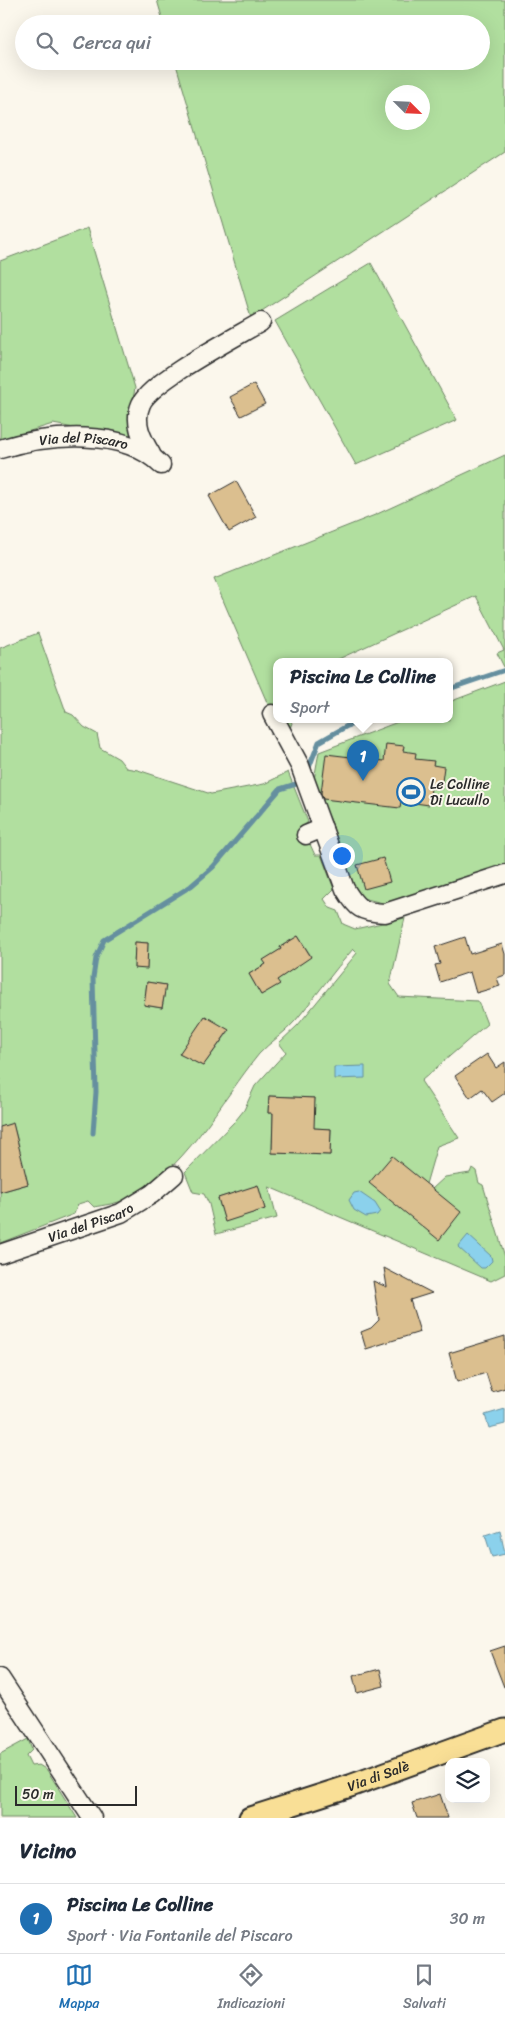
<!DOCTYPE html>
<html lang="it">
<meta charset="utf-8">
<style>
:root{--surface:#fff;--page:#f2f2f3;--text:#1f2937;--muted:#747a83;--line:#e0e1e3;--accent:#1f6fb2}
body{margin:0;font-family:Sriracha,sans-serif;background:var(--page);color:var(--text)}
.controls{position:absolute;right:15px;bottom:15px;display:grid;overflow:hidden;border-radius:10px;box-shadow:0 5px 20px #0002}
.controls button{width:45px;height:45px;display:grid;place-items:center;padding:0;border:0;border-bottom:1px solid var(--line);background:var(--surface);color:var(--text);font:25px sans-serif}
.compass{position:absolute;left:385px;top:85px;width:45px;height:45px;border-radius:50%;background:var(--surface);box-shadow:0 5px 20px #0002;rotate:114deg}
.scale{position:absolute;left:15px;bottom:12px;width:122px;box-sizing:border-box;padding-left:5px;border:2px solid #2b2b2b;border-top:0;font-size:14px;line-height:18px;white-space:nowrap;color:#2b2b2b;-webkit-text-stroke:4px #fbf7ec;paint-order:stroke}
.you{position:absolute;left:341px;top:855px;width:18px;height:18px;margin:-12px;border:4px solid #fff;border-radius:50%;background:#1a73e8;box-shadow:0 0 0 8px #1a73e833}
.badge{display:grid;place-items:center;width:32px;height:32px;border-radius:50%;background:var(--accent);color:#fff;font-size:16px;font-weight:700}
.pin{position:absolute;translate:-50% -41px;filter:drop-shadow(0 1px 2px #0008)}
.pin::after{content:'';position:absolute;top:26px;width:18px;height:15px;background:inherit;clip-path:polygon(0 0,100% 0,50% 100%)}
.popup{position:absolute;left:273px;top:658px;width:180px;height:65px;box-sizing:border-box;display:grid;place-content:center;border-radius:10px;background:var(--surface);filter:drop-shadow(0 1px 4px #0005);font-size:16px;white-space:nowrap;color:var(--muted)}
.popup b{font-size:19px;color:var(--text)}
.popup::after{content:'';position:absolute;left:50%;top:100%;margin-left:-10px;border:10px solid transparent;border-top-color:var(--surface)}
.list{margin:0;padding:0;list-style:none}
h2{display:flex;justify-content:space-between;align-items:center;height:65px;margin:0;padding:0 20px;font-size:21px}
h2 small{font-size:16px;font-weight:400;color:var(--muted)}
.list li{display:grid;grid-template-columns:32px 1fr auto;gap:15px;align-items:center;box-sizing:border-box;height:70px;padding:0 20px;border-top:1px solid var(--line)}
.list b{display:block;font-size:19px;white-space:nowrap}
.list p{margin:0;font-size:16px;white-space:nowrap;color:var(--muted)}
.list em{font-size:16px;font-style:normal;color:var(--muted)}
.icon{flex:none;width:28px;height:28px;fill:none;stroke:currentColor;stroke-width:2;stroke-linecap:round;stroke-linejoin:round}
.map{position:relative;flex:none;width:505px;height:1818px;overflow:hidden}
.search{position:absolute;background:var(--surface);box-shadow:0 5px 20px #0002;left:15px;right:15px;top:15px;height:55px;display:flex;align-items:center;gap:12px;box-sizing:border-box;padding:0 18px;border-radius:28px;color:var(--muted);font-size:19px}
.sheet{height:135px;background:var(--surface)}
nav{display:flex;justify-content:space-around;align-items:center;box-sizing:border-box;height:70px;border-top:1px solid var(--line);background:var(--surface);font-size:14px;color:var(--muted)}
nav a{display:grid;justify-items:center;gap:2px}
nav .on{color:var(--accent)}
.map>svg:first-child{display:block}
</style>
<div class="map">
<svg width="505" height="1818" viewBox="0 0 505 1818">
<rect width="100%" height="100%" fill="#fbf7ec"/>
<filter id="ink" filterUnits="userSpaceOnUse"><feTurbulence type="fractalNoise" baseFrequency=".02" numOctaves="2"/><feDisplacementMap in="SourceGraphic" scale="10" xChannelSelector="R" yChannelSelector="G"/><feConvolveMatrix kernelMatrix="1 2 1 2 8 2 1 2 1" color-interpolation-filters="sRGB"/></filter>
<g filter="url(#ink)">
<!-- green -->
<g fill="#b1df9f" stroke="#6e8565" fill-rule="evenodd">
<path d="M 157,0 L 505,0 L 505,152 L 251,318 L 175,61 L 481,61 L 481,24 L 164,24 ZM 392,92 L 422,92 L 422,122 L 392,122 Z"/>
<polygon points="87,228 135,388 129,422 132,435 127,438 53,424 0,440 0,261"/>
<polygon points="371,263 457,420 356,465 275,321"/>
<polygon points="505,455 505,669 497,653 504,650 476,596 332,662 277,662 277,720 290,720 292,723 286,739 272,714 214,579 375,515"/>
<path d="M 38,633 L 66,712 L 73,715 L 84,727 L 97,734 L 100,748 L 119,759 L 126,768 L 138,770 L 211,794 L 264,784 L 288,772 L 308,822 L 302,827 L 315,855 L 321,855 L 334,889 L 324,899 L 330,908 L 338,911 L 343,924 L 355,929 L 405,918 L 390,984 L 399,997 L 478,1001 L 487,1024 L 421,1081 L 459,1138 L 437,1146 L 426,1184 L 432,1189 L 445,1177 L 470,1173 L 472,1168 L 476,1171 L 479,1183 L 483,1185 L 505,1257 L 505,1274 L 491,1281 L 269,1187 L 277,1218 L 216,1234 L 209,1204 L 204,1194 L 193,1192 L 185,1172 L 236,1120 L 244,1110 L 255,1086 L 286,1052 L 279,1043 L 298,1025 L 357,953 L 353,949 C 333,972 315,997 296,1020 C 285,1033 270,1042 259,1054 C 223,1098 181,1177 126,1199 C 116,1204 104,1205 94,1207 L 88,1201 L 78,1204 L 74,1214 L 0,1243 L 0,1192 L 28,1184 L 21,1159 L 13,1148 L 19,1146 L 13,1124 L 0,1127 L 0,648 ZM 298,936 L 311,956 L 277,980 L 279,984 L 261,995 L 249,974 L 266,964 L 264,960 L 281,949 L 280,947 ZM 135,942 L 148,943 L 147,968 L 134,968 ZM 147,982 L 166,985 L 162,1008 L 144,1005 ZM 205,1016 L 229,1031 L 203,1066 L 180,1054 ZM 269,1096 L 315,1098 L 312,1128 L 331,1129 L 330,1155 L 272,1153 L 273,1113 L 268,1113 ZM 258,1186 L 265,1209 L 225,1221 L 218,1198 Z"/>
<polygon points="505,681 505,866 387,904 358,897 330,819 313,785 319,752 403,720 449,720 449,702"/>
<polygon points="28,1739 32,1750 26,1756 31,1766 39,1765 47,1770 77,1818 0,1818 0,1754"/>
</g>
<!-- water -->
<g fill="#8bd1ec" stroke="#658f9f">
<polygon points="365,1066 365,1078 334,1079 334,1067"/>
<polygon points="359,1192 375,1203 380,1211 377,1215 366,1217 354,1210 349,1200 354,1193"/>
<polygon points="468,1235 491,1256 492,1261 485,1268 481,1268 458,1247"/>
<polygon points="505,1409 505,1424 489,1428 485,1415"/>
<polygon points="500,1530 505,1554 492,1557 485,1535"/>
</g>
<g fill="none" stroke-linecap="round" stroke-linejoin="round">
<!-- stream -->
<g stroke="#658f9f" stroke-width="5">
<polyline points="449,689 505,670"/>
<polyline points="308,770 319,742 347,726 366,720"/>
<polyline points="93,1133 96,1092 93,978 96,958 104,940 191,886 213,867 280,789 296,784"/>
</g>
</g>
<!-- building -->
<g fill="#dbbf8f" stroke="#2b2b2b">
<polygon points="254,384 265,404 241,416 230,397"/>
<polygon points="236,481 256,517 229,532 209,496"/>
<polygon points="386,744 404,746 403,751 416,753 415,759 434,761 433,765 444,767 441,789 431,788 429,805 401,801 400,808 323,799 321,793 326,754 384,761"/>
<polygon points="383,858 390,882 364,889 357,865"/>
<polygon points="298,936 311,957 277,980 280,984 261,995 249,974 266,964 263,960 281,949 280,947"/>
<polygon points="465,937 470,954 502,944 505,954 505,975 497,978 500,986 476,993 470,972 440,982 435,965 440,964 435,947"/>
<polygon points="135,942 148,943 147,969 134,968"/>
<polygon points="147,982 166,985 162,1008 144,1005"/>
<polygon points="205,1016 229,1030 203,1066 179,1054"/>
<polygon points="487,1054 496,1068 505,1062 505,1093 492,1102 482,1089 470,1098 455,1076"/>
<polygon points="269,1096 315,1098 314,1128 331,1129 330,1155 272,1153 273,1113 268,1113"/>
<polygon points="13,1123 28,1184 0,1192 0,1127"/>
<polygon points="392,1156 461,1212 439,1240 369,1183"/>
<polygon points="258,1185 265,1209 225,1222 218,1198"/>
<polygon points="384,1268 432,1293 410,1300 420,1332 366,1349 361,1332 371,1328 379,1320 373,1281 387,1287"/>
<polygon points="505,1336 505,1388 492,1392 486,1373 457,1382 449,1353"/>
<polygon points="505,1646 505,1687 504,1687 490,1651"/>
<polygon points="380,1669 384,1686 357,1693 353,1676"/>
<polygon points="440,1794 448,1818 417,1818 412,1803"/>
</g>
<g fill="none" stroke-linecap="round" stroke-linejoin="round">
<defs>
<g id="minor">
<path id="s1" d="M 0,449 C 47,435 124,427 161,465"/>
<path d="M 151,454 C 142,439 133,422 141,404 C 151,381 236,337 261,322"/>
<path d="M 272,714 L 300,766 L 345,889 C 357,909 361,912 385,913 L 505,874"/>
<polyline points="306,835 323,828"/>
<path id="s2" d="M 0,1254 L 121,1213 L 152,1194 L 174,1175"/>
<polyline points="0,1678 92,1818"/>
</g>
<g id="major">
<path id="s3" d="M 250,1818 L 350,1786 L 505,1730"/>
</g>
</defs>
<!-- minor casing -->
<use href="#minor" stroke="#2b2b2b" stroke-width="21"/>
<!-- major casing -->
<use href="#major" stroke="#2b2b2b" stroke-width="25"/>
<!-- minor -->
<use href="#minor" stroke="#fbf7ec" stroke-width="18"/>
<!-- major -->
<use href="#major" stroke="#f9df96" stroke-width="21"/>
</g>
</g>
<!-- icons -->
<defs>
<symbol id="stadium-ring" viewBox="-11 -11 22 22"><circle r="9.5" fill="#fbf7ec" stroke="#1f6fb2" stroke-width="1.5"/><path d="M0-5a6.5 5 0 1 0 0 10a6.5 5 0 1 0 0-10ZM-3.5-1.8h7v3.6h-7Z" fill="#1f6fb2"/></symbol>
</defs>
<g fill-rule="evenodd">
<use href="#stadium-ring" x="395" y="776" width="32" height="32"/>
</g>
<g text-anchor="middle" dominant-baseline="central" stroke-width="4" stroke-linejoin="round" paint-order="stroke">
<!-- street labels -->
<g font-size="14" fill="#2b2b2b" stroke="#fbf7ec">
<text stroke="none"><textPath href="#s1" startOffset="85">Via del Piscaro</textPath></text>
<text stroke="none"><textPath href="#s2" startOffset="96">Via del Piscaro</textPath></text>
<text stroke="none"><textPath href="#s3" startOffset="135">Via di Salè</textPath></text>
</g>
<!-- poi labels -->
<g font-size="14" fill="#2b2b2b" stroke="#fbf7ec" text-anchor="start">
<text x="430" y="784">Le Colline<tspan x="430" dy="16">Di Lucullo</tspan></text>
</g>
</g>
</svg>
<div class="controls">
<button><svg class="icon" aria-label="layers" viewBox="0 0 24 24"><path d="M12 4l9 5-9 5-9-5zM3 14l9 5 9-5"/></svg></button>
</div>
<svg class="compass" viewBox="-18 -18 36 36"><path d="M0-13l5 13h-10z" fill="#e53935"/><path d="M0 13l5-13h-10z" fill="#747a83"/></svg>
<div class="scale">50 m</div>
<div class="you"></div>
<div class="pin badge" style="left:363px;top:781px">1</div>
<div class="popup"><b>Piscina Le Colline</b>Sport</div>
<div class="search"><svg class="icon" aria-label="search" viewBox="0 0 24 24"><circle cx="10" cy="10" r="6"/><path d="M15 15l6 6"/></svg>Cerca qui</div>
</div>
<section class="sheet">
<h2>Vicino<small></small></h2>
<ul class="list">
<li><span class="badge">1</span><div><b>Piscina Le Colline</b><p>Sport · Via Fontanile del Piscaro</p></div><em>30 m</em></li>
</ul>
</section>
<nav>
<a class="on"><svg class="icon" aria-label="map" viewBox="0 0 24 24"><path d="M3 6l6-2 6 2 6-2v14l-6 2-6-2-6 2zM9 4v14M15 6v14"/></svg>Mappa</a>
<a><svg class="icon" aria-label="directions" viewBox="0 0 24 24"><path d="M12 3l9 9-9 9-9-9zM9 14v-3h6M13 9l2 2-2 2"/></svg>Indicazioni</a>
<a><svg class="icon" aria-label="saved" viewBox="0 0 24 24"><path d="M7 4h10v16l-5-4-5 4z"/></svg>Salvati</a>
</nav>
